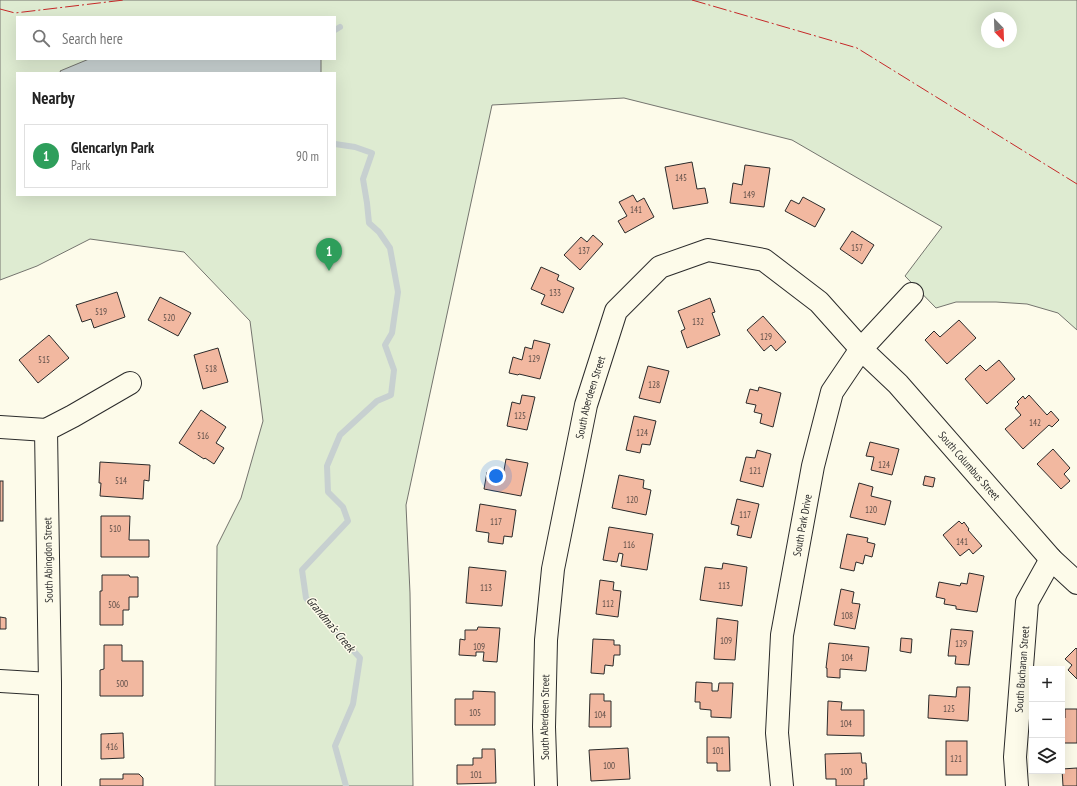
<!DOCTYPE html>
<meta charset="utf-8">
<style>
:root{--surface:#fff;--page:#f2f2f2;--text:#222;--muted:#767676;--line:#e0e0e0;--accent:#2563eb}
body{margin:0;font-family:"PT Sans Narrow",sans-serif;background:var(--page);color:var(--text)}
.controls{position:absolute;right:12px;bottom:12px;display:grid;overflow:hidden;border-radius:0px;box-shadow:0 4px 16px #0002}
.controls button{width:36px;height:36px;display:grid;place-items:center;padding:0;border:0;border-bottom:1px solid var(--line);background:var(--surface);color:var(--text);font:20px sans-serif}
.compass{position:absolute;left:981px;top:12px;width:36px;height:36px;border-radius:50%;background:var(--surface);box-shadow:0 4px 16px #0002;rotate:157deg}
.you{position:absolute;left:496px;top:476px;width:14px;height:14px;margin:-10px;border:3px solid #fff;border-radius:50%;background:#1a73e8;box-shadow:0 0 0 6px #1a73e833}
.badge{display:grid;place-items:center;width:26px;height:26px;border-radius:50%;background:var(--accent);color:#fff;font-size:13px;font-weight:700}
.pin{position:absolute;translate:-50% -33px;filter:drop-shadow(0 1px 2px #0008)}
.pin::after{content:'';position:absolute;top:21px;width:14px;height:12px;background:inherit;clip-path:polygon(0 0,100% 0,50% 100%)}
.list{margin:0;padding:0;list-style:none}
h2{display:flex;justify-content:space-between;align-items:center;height:52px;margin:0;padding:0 16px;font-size:17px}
h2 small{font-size:13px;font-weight:400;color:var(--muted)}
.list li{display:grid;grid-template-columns:26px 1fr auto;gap:12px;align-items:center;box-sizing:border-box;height:64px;margin:0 8px 8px;padding:0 8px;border:1px solid var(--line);border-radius:0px}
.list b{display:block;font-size:15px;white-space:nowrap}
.list p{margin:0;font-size:13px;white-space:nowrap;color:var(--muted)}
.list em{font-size:13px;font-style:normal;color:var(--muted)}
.icon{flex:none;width:22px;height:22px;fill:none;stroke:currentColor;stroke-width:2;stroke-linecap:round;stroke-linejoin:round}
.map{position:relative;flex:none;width:1077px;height:786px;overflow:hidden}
.search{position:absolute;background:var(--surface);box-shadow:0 4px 16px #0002;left:16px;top:16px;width:320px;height:44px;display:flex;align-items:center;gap:10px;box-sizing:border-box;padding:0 14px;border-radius:0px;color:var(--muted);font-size:15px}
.panel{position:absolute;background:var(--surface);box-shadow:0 4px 16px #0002;left:16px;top:72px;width:320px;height:124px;border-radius:0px}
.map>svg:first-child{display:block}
</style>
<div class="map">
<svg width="1077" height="786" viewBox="0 0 1077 786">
<rect width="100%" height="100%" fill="#fdfbea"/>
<!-- green -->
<path fill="#deebd1" stroke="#74746e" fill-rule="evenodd" d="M 0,0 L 1077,0 L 1077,330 L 1058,313 L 1027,304 L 996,302 L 956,302 L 936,308 L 905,276 L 942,227 L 792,140 L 624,98 L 492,105 L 406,505 L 410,593 L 413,786 L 215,786 L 217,546 L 241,498 L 263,421 L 250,321 L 184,252 L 90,239 L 37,266 L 0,280 ZM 17,17 L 335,17 L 335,59 L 17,59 ZM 987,18 L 1011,18 L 1011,42 L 987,42 ZM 17,73 L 335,73 L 335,195 L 17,195 Z"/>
<!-- water -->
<polygon fill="#c7d0d0" stroke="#74746e" points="89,59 321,59 321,73 61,73 60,71"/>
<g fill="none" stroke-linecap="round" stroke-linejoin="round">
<!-- stream -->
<g stroke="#c7d0d0" stroke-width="6">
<polyline points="335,30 340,27"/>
<polyline points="335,144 355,147 372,153 363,179 367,203 369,223 379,232 390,248 398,292 392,333 385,345 394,370 391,395 377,401 340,435 327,466 328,492 343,507 348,521 302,570 306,598 360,658 353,704 335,746 346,786"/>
</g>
</g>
<!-- building -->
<g fill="#f2b8a0" stroke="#2b2b2b">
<polygon points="692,162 697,189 705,188 708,203 673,209 665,167"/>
<polygon points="745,165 770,168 764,207 730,203 733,183 742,185"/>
<polygon points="633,195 637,202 644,198 654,217 625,233 618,221 627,216 619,202"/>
<polygon points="803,197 825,209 815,227 785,211 791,200 799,204"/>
<polygon points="852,231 874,245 862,264 840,249"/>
<polygon points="593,235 603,244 580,270 564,255 581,237 587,242"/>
<polygon points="541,267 559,275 557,280 574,288 563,313 541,304 545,295 531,289"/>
<polygon points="117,292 125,317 94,328 91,319 82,322 76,305"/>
<polygon points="160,297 191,313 178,336 148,320"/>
<polygon points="710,298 715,312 712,313 720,335 687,348 681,331 685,329 678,311"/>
<polygon points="763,316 786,342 776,351 771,345 764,351 747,330"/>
<polygon points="959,320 976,338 947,364 925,340 934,331 940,337"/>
<polygon points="49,335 69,358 38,383 19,360"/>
<polygon points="534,340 550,344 540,379 519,374 518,375 509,373 513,357 522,360 525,347 532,349"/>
<polygon points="218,348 228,382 203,389 194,355"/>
<polygon points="999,360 1015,379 987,404 965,379 980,365 986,371"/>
<polygon points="648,366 669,371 660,403 639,398"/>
<polygon points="759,387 781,393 773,427 760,423 762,414 754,412 756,405 746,403 750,389 758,391"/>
<polygon points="522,395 535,397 527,430 507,426 512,402 520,404"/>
<polygon points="1029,395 1047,415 1051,411 1059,420 1052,427 1049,425 1023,449 1005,429 1021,415 1015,408 1019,404 1017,402 1023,396 1025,399"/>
<polygon points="201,410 226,427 216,443 224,448 214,464 205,458 204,459 179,443"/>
<polygon points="634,416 656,421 650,445 642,444 640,453 626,450"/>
<polygon points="870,442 899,449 892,475 871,470 874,457 866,456"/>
<polygon points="1053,449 1070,468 1064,474 1070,481 1061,489 1037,464"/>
<polygon points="757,450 771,454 763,487 740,481 746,457 755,458"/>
<polygon points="506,459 528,463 521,496 484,489 487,472 503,476"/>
<polygon points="100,462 150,465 149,481 144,480 143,499 100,496 101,483 99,483"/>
<polygon points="619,475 644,480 643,488 651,490 646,515 612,508"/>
<polygon points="925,476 935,478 933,487 923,485"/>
<rect x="0" y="481" width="3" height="40"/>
<polygon points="859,483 873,487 871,496 891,501 885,525 850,517"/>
<polygon points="737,499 759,504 751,538 737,535 739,526 731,524"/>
<polygon points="480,504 516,510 512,537 504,536 503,544 488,542 489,533 476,531"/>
<polygon points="101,516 130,516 129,540 149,540 149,557 101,557"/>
<polygon points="959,521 962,524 964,522 969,529 968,530 982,546 973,554 969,549 960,556 943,535"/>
<polygon points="609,527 653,534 647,570 621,566 623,554 619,553 617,562 603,560"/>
<polygon points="847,534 868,538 867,542 875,544 872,557 865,555 863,564 856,562 854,571 840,568"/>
<polygon points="723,563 747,567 742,606 700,600 705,567 722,569"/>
<polygon points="469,567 506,571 502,606 466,603"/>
<polygon points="969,573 984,576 977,612 956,609 956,606 944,604 945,599 936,597 939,582 960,586 961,583 967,584"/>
<polygon points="102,575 129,575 130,577 138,577 138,597 129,597 129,610 123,610 123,625 100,625 100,591 102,591"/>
<polygon points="600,580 614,582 613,590 621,591 618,617 596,614"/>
<polygon points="841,589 854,592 852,603 860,604 855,629 834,625"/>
<polygon points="0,617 6,618 6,629 0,629"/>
<polygon points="717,618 738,621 735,660 714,659"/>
<polygon points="478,627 500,628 497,662 483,661 484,652 476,652 476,656 459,655 460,639 465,640 465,630 477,630"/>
<polygon points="951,629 973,631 969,665 955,664 956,656 948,656"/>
<polygon points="901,638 912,639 911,653 900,651"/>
<polygon points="593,639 614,640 614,645 620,645 620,655 614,655 613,666 605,665 604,674 591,673"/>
<polygon points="829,643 869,647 866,671 840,669 840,678 827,677 827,668 826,668"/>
<polygon points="104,645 122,645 122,661 143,661 143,696 100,696 100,670 104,669"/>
<polygon points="1076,648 1077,649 1077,679 1068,670 1072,665 1065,659"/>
<polygon points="696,682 712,683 712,691 718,691 719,683 733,683 731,718 711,717 711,710 700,709 700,702 695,702"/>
<polygon points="957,687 970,687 968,721 928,718 929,695 956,697"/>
<polygon points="473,691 495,692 495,725 455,725 455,699 473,699"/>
<polygon points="590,694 604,694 604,701 611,701 611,727 589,727"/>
<polygon points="828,701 842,702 841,710 864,710 864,736 827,735"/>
<polygon points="1065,709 1077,709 1077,743 1062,743 1062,718 1065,718"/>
<polygon points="123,733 124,758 101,759 101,734"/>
<polygon points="707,737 729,737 730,771 717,771 717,763 707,763"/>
<rect x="946" y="741" width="21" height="34"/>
<polygon points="628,748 630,779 591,781 589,750"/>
<polygon points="482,749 495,749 496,783 457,784 457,765 473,765 473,758 482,758"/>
<polygon points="861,753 862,763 866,763 867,779 864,779 864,786 836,786 836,779 826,779 825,754"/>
<polygon points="1077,768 1077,786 1063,786 1062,769"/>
<polygon points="123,774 139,774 143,778 143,786 100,786 100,779 123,779"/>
</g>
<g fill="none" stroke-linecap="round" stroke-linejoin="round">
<defs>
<g id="minor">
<polyline points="0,427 46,430"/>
<polyline points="0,681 50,684"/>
<polyline points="50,786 50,684 46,430 73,416 130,383"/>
<path id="s1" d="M 546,786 L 544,727 L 546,640 L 553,569 L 586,405 L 616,311 L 660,267 L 708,250 L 764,260 L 819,302 L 861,349 L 898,384 L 1051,559 L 1077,583"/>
<path id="s2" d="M 782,786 L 777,733 L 782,635 L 813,466 L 832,392 L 861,349 L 912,294"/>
<path id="s3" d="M 1017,786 L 1015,757 L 1027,602 L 1051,559"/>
</g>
</defs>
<!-- minor casing -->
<use href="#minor" stroke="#2b2b2b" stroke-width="24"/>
<!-- minor -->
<use href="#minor" stroke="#fdfbea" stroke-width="22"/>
<!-- power -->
<g stroke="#c62828" stroke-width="1" stroke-dasharray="14 3 2 3" stroke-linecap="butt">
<polyline points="692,0 857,48 1077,184"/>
<polyline points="0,9 15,13 124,0"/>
</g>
</g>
<g text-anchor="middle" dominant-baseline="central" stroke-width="3" stroke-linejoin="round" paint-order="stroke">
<!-- number labels -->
<g font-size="9" fill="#5d4e48">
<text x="681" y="177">145</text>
<text x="749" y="194">149</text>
<text x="636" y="209">141</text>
<text x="857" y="247">157</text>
<text x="584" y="250">137</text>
<text x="555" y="292">133</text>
<text x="101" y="311">519</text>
<text x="169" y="317">520</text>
<text x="698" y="321">132</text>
<text x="766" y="336">129</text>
<text x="534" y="358">129</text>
<text x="44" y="359">515</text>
<text x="211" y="368">518</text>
<text x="654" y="384">128</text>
<text x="520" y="415">125</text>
<text x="1035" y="422">142</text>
<text x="642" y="432">124</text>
<text x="203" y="435">516</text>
<text x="884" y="464">124</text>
<text x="755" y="470">121</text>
<text x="121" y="480">514</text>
<text x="632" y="499">120</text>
<text x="871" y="509">120</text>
<text x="745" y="514">117</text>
<text x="496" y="521">117</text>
<text x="115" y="528">510</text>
<text x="962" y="541">141</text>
<text x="629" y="544">116</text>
<text x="724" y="585">113</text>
<text x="486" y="587">113</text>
<text x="608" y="603">112</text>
<text x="114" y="604">506</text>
<text x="847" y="615">108</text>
<text x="726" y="640">109</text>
<text x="961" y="643">129</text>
<text x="479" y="646">109</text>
<text x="847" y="657">104</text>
<text x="122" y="683">500</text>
<text x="949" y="708">125</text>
<text x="475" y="712">105</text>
<text x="600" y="714">104</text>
<text x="846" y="723">104</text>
<text x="112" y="746">416</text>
<text x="718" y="750">101</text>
<text x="956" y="758">121</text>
<text x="609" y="765">100</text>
<text x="846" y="771">100</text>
<text x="476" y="774">101</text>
</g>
<!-- street labels -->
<g font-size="11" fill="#2b2b2b" stroke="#fdfbea">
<text stroke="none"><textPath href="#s1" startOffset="393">South Aberdeen Street</textPath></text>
<text stroke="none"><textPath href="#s1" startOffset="945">South Columbus Street</textPath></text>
<text stroke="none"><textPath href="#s2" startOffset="263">South Park Drive</textPath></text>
<text transform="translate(48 560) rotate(-91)">South Abingdon Street</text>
<text stroke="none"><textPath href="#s3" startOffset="117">South Buchanan Street</textPath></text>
<text stroke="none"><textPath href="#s1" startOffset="69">South Aberdeen Street</textPath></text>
</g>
<!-- water labels -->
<g font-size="12" font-style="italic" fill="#2b2b2b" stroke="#fdfbea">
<text transform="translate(331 624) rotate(50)">Grandma's Creek</text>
</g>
</g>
</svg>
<div class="controls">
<button>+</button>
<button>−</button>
<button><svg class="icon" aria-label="layers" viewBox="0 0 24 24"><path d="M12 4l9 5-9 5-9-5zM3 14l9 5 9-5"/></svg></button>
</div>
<svg class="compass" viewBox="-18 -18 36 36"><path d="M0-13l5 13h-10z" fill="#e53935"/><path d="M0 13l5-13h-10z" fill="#767676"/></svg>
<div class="you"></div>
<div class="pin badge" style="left:329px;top:271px;background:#2e9e5b">1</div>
<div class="search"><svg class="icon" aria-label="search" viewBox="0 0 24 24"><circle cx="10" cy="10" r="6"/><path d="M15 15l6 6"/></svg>Search here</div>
<section class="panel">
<h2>Nearby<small></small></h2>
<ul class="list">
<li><span class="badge" style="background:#2e9e5b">1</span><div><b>Glencarlyn Park</b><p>Park</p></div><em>90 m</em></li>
</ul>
</section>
</div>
